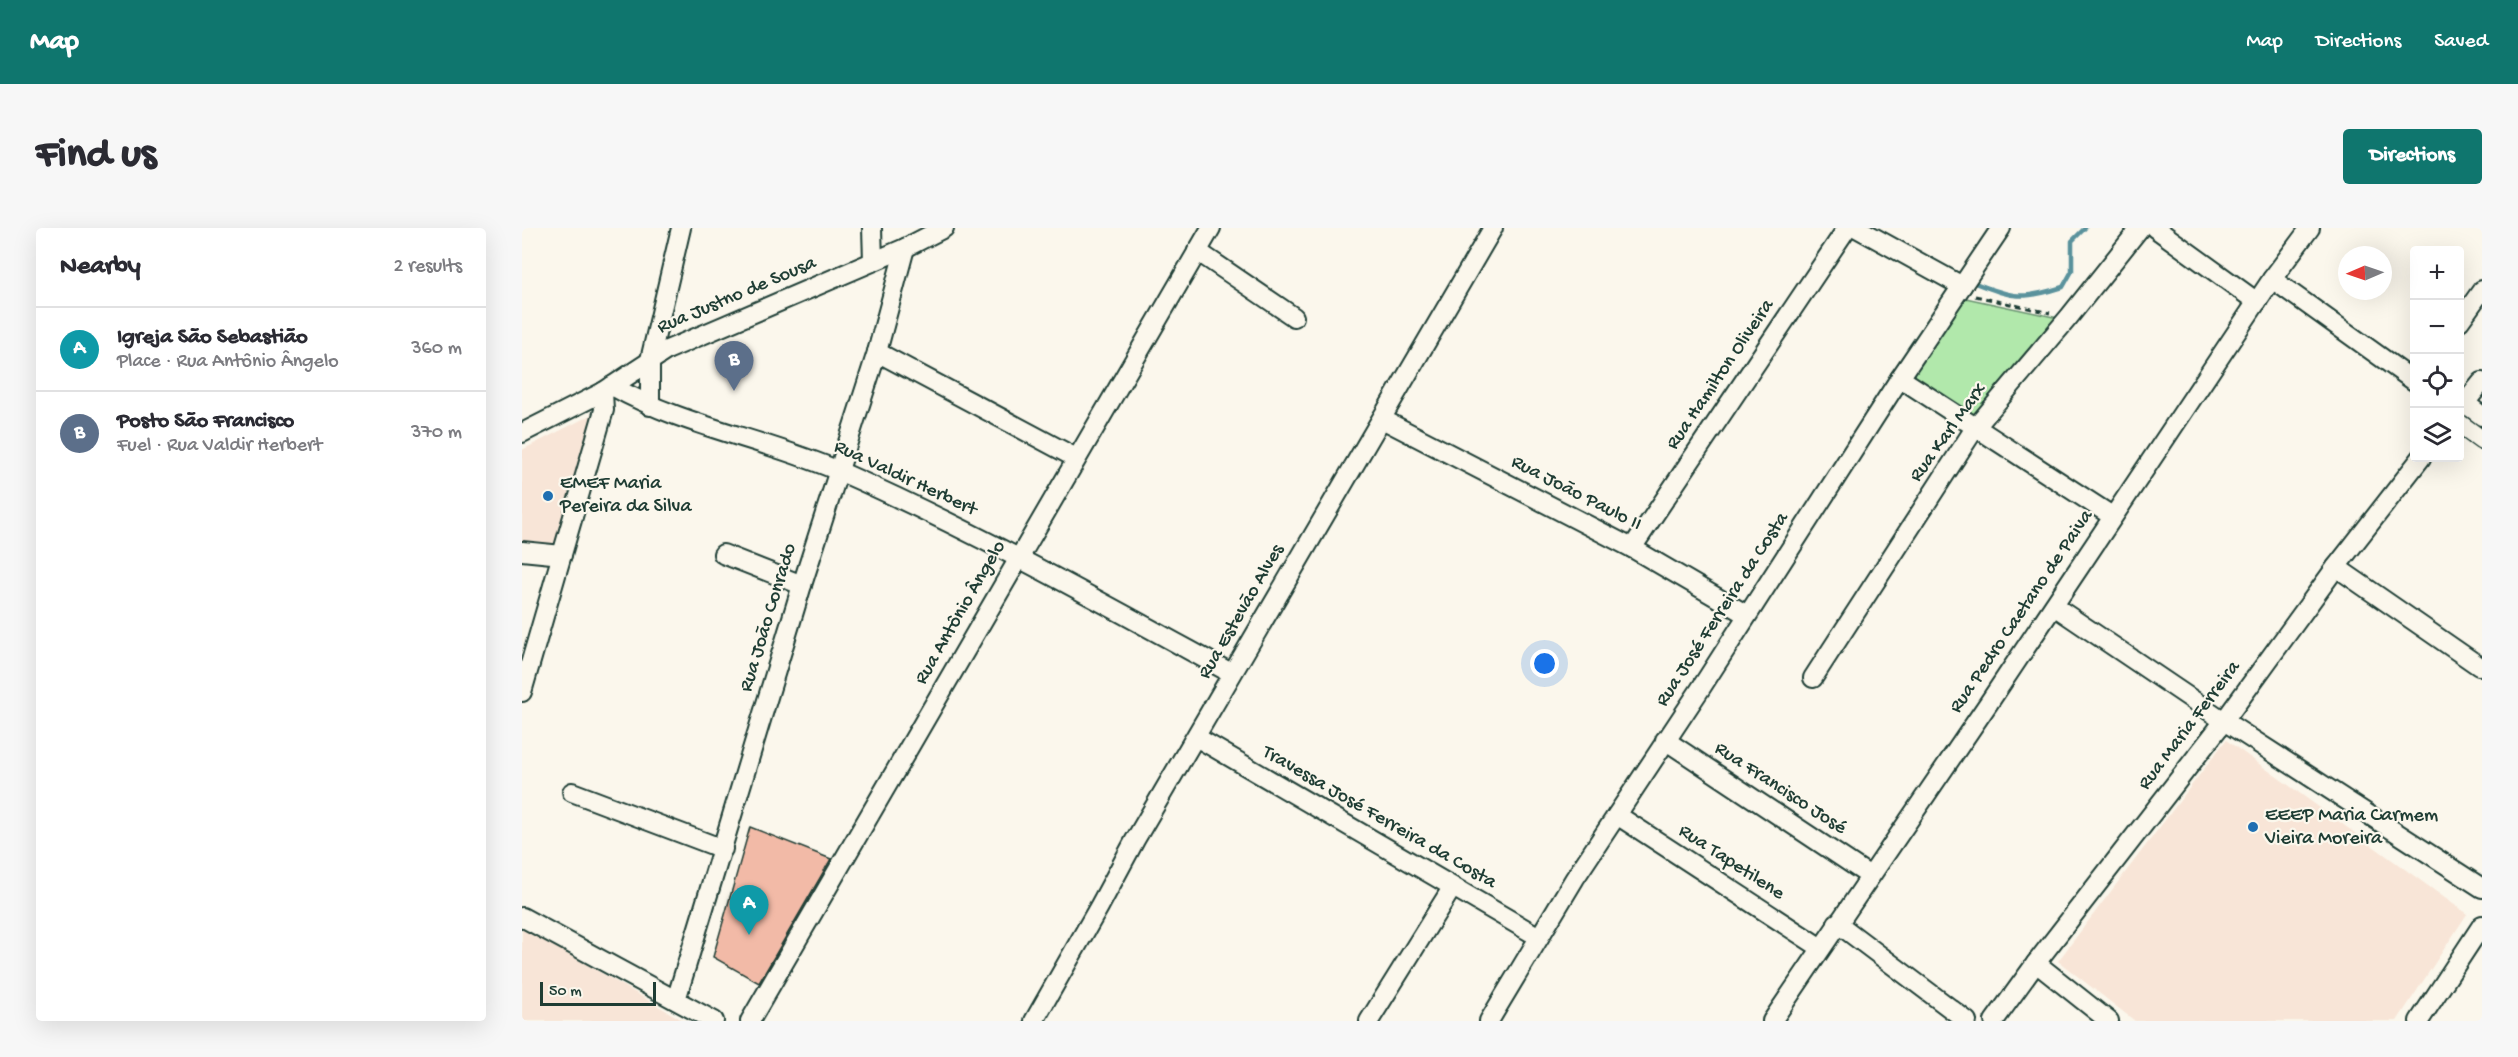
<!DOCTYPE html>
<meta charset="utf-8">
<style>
:root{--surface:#fff;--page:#f7f7f7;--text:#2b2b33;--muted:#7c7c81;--line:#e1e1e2;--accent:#0f766e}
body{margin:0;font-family:"Gochi Hand",sans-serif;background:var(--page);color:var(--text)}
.controls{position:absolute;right:18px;top:18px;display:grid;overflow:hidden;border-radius:6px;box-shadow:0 6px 24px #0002}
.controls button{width:54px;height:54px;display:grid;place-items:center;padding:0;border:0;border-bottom:2px solid var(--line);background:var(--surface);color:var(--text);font:30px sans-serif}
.compass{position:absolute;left:1816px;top:18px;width:54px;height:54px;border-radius:50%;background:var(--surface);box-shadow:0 6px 24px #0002;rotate:268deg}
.scale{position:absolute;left:18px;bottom:15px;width:116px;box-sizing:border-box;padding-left:6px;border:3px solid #1f3d34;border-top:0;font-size:16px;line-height:21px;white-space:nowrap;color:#1f3d34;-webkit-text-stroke:4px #fbf7ec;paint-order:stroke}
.you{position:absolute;left:1023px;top:436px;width:21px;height:21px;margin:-15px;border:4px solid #fff;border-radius:50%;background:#1a73e8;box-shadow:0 0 0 9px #1a73e833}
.badge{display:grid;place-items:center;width:39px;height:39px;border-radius:50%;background:var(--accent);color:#fff;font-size:20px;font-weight:700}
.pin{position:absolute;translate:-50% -50px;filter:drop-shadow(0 2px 3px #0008)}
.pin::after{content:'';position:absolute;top:32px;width:21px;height:18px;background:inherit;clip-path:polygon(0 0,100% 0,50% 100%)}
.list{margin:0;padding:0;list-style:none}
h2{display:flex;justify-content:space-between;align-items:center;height:78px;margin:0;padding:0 24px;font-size:26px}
h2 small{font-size:20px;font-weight:400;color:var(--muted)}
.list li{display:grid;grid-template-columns:39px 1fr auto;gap:18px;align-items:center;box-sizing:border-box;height:84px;padding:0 24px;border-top:2px solid var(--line)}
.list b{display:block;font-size:22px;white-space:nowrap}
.list p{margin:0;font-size:20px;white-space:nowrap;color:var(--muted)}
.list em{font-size:20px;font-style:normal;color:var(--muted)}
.icon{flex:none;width:33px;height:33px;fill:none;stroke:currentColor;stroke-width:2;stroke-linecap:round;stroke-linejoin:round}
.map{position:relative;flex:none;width:1960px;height:793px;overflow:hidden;border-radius:6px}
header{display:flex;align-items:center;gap:36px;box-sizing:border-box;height:84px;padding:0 30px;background:var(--accent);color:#fff}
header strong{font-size:28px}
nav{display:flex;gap:33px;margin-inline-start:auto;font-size:21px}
.intro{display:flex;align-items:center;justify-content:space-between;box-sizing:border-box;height:144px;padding:0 36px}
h1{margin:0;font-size:42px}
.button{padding:15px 27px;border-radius:6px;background:var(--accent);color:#fff;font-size:21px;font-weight:700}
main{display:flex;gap:36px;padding:0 36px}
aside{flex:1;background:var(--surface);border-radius:6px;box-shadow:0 6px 24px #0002}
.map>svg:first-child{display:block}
</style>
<header>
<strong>Map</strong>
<nav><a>Map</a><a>Directions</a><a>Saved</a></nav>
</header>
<div class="intro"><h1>Find us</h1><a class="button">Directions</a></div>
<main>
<aside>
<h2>Nearby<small>2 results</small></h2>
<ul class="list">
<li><span class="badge" style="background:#0f9aa8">A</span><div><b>Igreja São Sebastião</b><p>Place · Rua Antônio Ângelo</p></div><em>360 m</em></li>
<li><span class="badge" style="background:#5c6f8a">B</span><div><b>Posto São Francisco</b><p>Fuel · Rua Valdir Herbert</p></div><em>370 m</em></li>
</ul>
</aside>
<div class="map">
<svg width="1960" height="793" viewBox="0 0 1960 793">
<rect width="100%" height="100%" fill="#fbf7ec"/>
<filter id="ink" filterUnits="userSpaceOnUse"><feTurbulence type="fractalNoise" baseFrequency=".0167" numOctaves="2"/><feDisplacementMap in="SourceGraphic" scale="12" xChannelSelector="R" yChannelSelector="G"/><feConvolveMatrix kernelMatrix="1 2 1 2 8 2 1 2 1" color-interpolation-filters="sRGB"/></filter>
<g filter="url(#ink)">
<!-- built -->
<g fill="#f8e5d7">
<polygon points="69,187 75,193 37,317 0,314 0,222"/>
<polygon points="1704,512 1945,686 1875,793 1613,793 1536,733"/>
<polygon points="0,699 162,793 0,793"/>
</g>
<!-- green -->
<polygon fill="#b1e8ab" stroke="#689270" stroke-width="1.5" points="1439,69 1536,90 1455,187 1445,187 1394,154 1392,137"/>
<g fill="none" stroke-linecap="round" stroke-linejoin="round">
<!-- stream -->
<path stroke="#5a929c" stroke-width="4.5" d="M 1453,55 C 1491,70 1501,72 1541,59 L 1550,43 L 1550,13 L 1563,0"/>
</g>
<!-- building -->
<polygon fill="#f2baa7" stroke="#1f3d34" stroke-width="1.5" points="228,599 309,631 237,755 191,729"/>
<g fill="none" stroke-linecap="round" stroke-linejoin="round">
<defs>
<g id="minor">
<polyline points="350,0 351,33"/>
<polyline points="1335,0 1440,58"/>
<polyline points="1633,0 1735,74"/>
<polyline points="675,23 772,89"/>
<polyline points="1750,51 1892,153"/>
<polyline points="1938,93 1960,62"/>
<polyline points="355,124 554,230"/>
<polyline points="1378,150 1590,288"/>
<path d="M 90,158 C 162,199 244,211 319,244 C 453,303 581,375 709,445"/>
<polyline points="1938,174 1943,175 1960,188"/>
<polyline points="128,178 128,132 159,0"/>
<polyline points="1938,181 1960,154"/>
<polyline points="860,191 1110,320 1225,387"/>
<polyline points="1938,196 1960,212"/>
<polyline points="0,205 81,164 145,122 383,20 422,0"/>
<polyline points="1110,320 1325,0"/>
<polyline points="0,323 40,327"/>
<polyline points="201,326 280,357"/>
<polyline points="1814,339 1957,438"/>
<polyline points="1532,378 1702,493 1960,660"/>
<polyline points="1291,450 1453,200 1547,89 1618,0"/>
<polyline points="0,464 82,182 81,164"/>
<polyline points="674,509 1017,709"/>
<polyline points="1143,512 1348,648"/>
<polyline points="50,564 201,621"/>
<polyline points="1095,587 1299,720"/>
<polyline points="0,689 192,793"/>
<polyline points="1315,695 1445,793"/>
<polyline points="1514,735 1587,793"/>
<polyline points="154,772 280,357 355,124 383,20"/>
<polyline points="228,793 689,0"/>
<polyline points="512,793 577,679 613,612 971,0"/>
<polyline points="847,793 930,660"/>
<polyline points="967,793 1053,650 1177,463 1378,150 1479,0"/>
<polyline points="1250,793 1466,476 1750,51 1788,0"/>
<polyline points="1472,793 1514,735 1702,493 1814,339 1899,230"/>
<polyline points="1897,793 1960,697"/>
</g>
</defs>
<!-- minor casing -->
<use href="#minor" stroke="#1f3d34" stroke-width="22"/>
<!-- path -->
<polyline stroke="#1f3d34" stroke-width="3" stroke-dasharray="6 4.5" stroke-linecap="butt" points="1453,68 1528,85"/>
<!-- minor -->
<use href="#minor" stroke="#fbf7ec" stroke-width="18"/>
</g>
</g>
<!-- markers -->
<g fill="#1f6fb2" stroke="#fbf7ec" stroke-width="2">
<circle cx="26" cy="268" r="6"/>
<circle cx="1731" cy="599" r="6"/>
</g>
<g text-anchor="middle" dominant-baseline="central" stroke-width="4.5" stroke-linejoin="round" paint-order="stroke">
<!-- street labels -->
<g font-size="20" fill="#1f3d34" stroke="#fbf7ec">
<text transform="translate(215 68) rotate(-23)">Rua Justno de Sousa</text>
<text transform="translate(1199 147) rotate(-56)">Rua Hamilton Oliveira</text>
<text transform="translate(1427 205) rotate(-54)">Rua Karl Marx</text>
<text transform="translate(383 251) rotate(25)">Rua Valdir Herbert</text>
<text transform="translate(1054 266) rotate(27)">Rua João Paulo II</text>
<text transform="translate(1201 382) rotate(-57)">Rua José Ferreira da Costa</text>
<text transform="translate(720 384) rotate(-60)">Rua Estevão Alves</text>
<text transform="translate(1500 384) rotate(-56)">Rua Pedro Caetano de Paiva</text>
<text transform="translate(439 385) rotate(-60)">Rua Antônio Ângelo</text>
<text transform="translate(247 390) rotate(-73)">Rua João Conrado</text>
<text transform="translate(1668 498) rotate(-53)">Rua Maria Ferreira</text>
<text transform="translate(1258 561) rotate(33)">Rua Francisco José</text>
<text transform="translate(857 590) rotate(30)">Travessa José Ferreira da Costa</text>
<text transform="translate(1209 635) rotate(33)">Rua Tapetilene</text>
</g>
<!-- poi labels -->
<g font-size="20" fill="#1f3d34" stroke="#fbf7ec" text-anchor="start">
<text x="38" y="256">EMEF Maria<tspan x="38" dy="23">Pereira da Silva</tspan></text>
<text x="1743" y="588">EEEP Maria Carmem<tspan x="1743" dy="23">Vieira Moreira</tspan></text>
</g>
</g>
</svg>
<div class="controls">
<button>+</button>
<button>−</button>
<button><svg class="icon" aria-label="locate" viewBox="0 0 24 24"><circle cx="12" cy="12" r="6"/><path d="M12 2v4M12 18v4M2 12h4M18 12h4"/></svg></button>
<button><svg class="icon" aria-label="layers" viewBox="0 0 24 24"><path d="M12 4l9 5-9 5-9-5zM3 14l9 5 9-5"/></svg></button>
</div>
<svg class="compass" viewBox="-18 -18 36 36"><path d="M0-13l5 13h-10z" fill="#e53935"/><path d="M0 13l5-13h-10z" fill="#7c7c81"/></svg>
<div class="scale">50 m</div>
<div class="you"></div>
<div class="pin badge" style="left:227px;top:707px;background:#0f9aa8">A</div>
<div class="pin badge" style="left:212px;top:163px;background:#5c6f8a">B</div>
</div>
</main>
